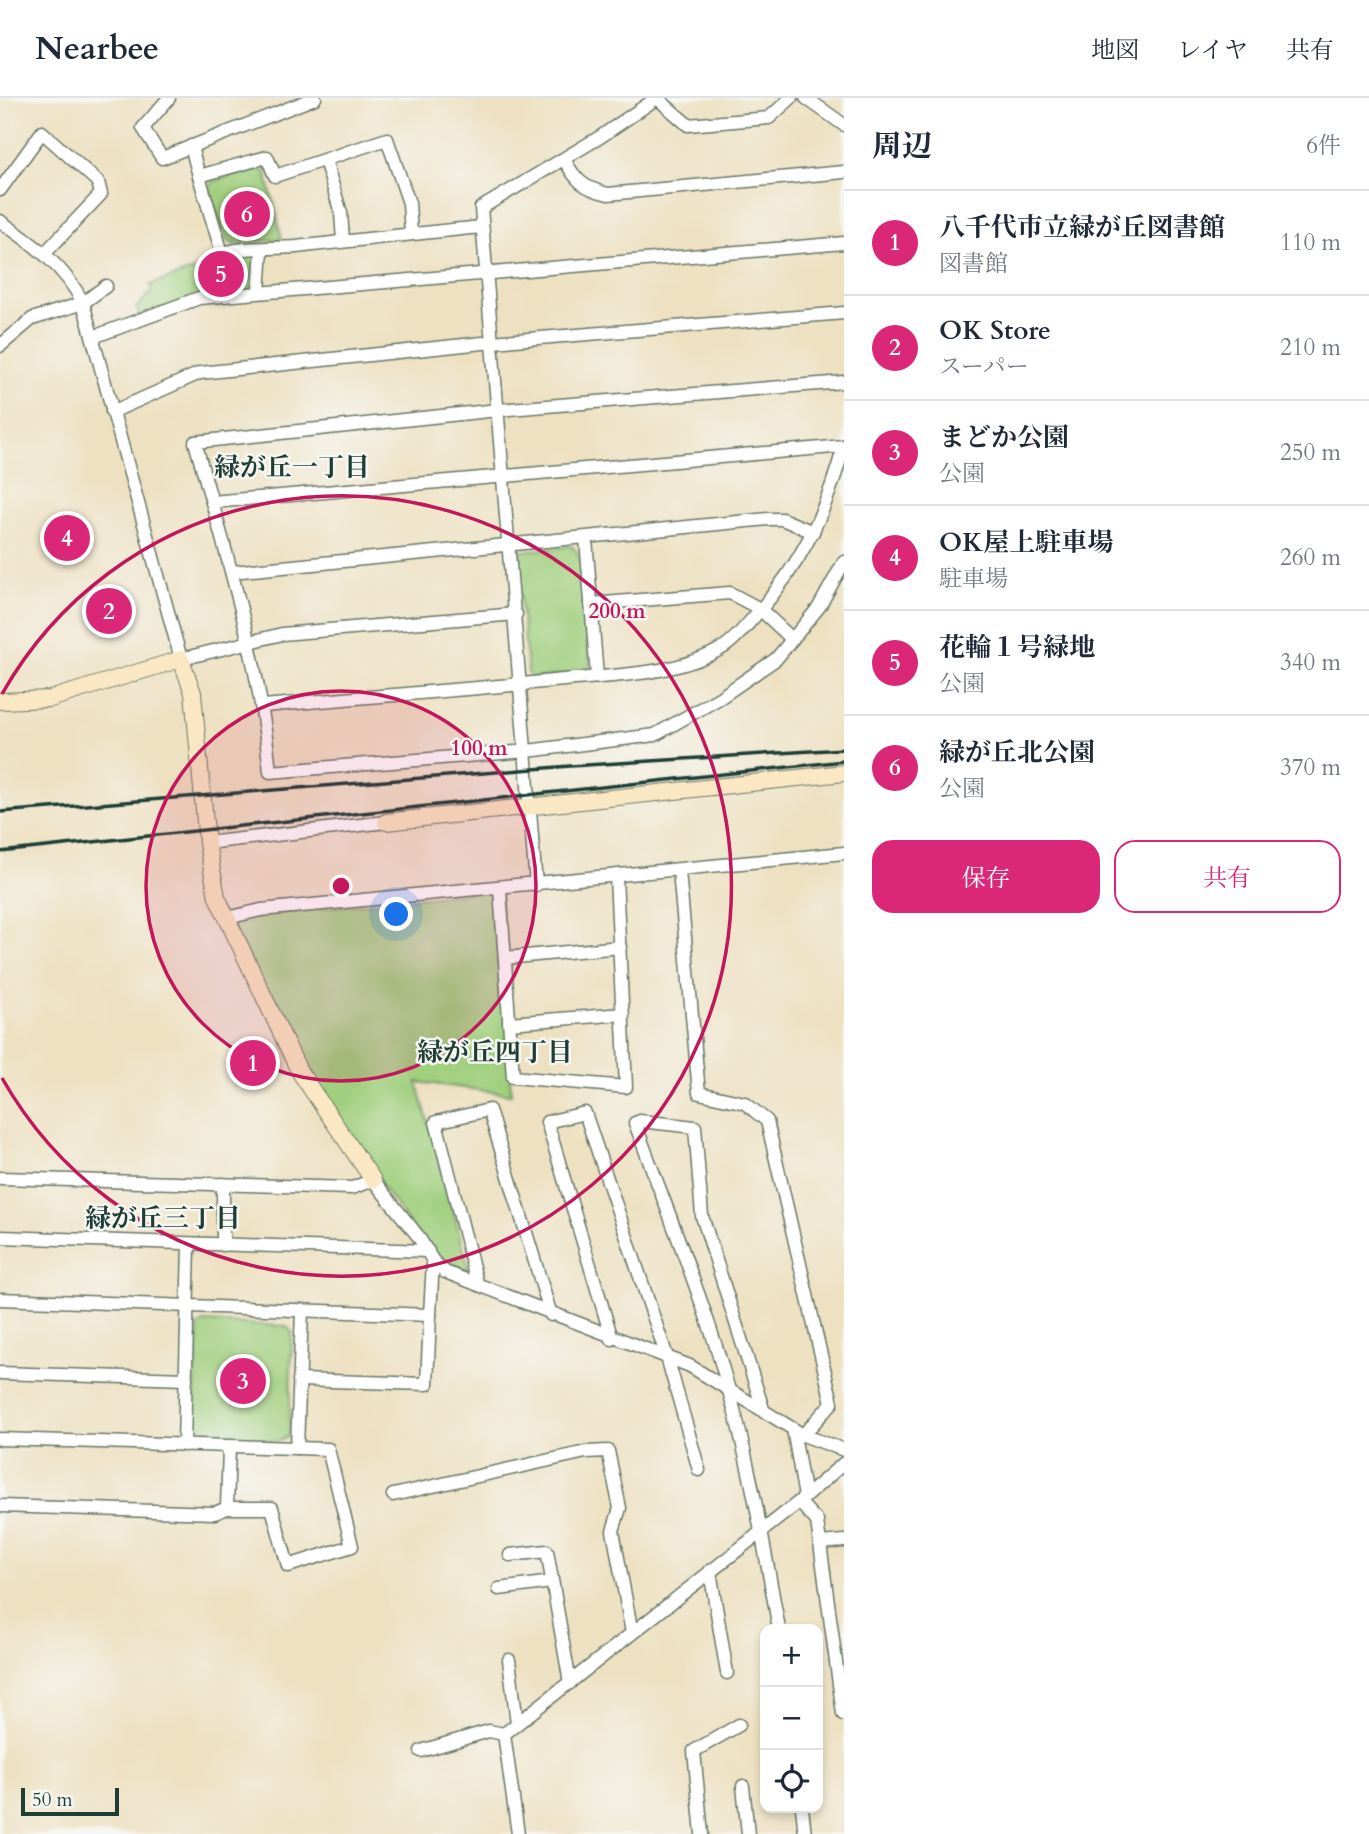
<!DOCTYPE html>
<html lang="ja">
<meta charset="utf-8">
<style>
:root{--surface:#fff;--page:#f6f6f7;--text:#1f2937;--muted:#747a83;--line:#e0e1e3;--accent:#db2777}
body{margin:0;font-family:Cardo,"Noto Serif JP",serif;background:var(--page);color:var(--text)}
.controls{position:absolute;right:21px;bottom:21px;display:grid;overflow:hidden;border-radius:14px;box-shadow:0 4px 10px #0003}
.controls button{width:63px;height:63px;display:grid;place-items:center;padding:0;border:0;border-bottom:2px solid var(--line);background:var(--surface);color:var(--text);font:35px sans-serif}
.scale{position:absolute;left:21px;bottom:18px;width:98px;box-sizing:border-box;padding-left:7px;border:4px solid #1f3d34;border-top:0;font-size:19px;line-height:24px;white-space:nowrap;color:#1f3d34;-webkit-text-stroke:5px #f6f6f2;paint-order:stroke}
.you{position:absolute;left:397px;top:817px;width:24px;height:24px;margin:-18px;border:5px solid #fff;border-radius:50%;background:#1a73e8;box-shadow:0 0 0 10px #1a73e833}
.badge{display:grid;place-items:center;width:46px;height:46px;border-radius:50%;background:var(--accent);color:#fff;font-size:23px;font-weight:700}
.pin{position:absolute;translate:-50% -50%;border:4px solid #fff;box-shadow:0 2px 7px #0006}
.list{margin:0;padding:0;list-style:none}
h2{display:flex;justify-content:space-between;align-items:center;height:91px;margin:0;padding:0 28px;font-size:30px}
h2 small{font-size:23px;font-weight:400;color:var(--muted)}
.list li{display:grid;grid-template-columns:46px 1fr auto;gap:21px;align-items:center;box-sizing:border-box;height:105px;padding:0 28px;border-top:2px solid var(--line)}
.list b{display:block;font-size:26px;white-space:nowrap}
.list p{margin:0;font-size:23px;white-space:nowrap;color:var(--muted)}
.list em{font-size:23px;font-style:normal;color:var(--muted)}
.actions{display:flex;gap:14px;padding:21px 28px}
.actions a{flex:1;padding:16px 0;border:2px solid var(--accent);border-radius:21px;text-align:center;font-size:24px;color:var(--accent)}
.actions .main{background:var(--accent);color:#fff}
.icon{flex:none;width:38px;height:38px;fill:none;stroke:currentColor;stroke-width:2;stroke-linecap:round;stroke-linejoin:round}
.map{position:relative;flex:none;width:844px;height:1736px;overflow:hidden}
header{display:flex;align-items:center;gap:42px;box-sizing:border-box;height:98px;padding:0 35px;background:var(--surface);border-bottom:2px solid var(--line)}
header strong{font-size:33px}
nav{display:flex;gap:38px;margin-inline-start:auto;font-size:24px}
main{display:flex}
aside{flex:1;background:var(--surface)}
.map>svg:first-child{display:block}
</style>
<header>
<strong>Nearbee</strong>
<nav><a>地図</a><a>レイヤ</a><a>共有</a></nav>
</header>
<main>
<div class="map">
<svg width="844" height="1736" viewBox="0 0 844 1736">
<rect width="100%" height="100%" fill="#f6f6f2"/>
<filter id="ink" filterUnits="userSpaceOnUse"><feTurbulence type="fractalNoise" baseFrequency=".0143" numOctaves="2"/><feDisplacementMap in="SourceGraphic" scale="14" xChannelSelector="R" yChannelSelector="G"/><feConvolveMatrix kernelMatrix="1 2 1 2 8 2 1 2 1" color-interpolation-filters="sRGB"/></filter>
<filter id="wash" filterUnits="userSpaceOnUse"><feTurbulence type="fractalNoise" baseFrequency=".00686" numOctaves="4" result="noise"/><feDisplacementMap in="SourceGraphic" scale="28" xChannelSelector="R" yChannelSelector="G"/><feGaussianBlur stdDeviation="1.57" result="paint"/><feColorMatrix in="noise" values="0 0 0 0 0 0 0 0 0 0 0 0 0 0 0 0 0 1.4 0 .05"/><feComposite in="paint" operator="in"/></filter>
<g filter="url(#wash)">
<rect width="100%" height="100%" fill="#eee1c2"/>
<!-- green -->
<g fill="#a0cf7e" stroke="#608659" stroke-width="2">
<path d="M 259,69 L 266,75 L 282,141 C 264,144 251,141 234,147 L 226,142 L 209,91 L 212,84 Z"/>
<polygon points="260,154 258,192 141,220 136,210 152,193 150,187 216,165 222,158"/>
<polygon points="572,448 579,457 590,567 588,574 532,580 528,575 516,458 523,453"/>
<polygon points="500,791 511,996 417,984 469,1170 462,1173 446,1166 418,1138 299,973 227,820"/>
<polygon points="204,1224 286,1228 292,1234 289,1338 279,1343 200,1340 193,1332 198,1229"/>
</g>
</g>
<g filter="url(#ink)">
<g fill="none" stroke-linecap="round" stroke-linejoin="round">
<defs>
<g id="street">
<polyline points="169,0 143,30 162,60 315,0"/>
<polyline points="657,0 688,27 769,20 791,0"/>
<polyline points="806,0 844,27"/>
<polyline points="191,48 199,78"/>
<path d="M 564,61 C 576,83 583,90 608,96 L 844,74"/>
<polyline points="325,62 341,115 343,143"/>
<polyline points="0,92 42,34 98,84 101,96 45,155"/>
<path d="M 0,123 C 33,146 64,167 83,205 L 181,561 L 282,536 L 516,516"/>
<path d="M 411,136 L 409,105 L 387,41 L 275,78 L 267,59 L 199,78 L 222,155 C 247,148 270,151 296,149 C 358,142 420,135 482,129"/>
<polyline points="259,193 262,152"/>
<polyline points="93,239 199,200 844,145"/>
<polyline points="0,248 32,221 83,205 106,188"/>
<path d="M 844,284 L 498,312 L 195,344 C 226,455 259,559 270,674 L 527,653 L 655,637 L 721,599 L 776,561 L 819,509 L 844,464"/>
<polyline points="112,314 200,275 492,244 844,215"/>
<polyline points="212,404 844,348"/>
<polyline points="586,441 597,579"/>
<polyline points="232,474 768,421 782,421 813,434"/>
<polyline points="591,506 730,495 760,511 792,541"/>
<path d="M 264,608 C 364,599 464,592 564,582 C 616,577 679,577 724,549 C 736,541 745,529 754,519 C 802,466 825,416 844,348"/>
<polyline points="207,745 386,724"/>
<polyline points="679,773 699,995 745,1005 767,1023 832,1305 803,1337"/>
<polyline points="536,787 481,110 600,39 657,0"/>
<polyline points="500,791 513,979 626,989 616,779"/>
<polyline points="227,820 261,812 844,755"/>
<polyline points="505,860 620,849"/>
<polyline points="509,925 623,916"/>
<polyline points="0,1080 352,1090 373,1082 418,1138 433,1163 445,1174 690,1268 803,1337 844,1352"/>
<polyline points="0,1139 428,1153"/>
<polyline points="223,1147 223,1086"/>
<polyline points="477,1185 436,1024 489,1012 551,1217"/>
<polyline points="0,1201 430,1217 433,1163"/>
<polyline points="612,1241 547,1024 585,1015 667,1259 699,1372"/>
<polyline points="0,1275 186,1281"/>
<polyline points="299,1282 427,1286 430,1217"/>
<path d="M 764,1314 L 702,1118 L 695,1029 L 640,1023 L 635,1025 C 660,1093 687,1161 710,1230 C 743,1328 761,1430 779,1531"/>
<polyline points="793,1331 805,1399"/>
<polyline points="0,1341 297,1350"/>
<polyline points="184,1347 189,1146"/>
<polyline points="393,1397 586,1354 608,1353 620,1410 613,1433 632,1535"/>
<polyline points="799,1404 817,1423 843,1616"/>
<polyline points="0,1408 215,1415 227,1410 272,1410 288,1468 352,1448 328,1351 297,1350 302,1212"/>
<polyline points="227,1410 229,1349"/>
<polyline points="820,1445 844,1443"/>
<polyline points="510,1457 547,1453 570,1585"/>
<polyline points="710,1473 727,1575"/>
<polyline points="499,1491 552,1484"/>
<polyline points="509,1562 517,1625"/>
<polyline points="421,1653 489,1633 504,1636"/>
<polyline points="743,1688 748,1736"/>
<polyline points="802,1710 805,1736"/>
<polyline points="518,1736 504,1636 799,1404 844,1365"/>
<polyline points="702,1736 694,1653 739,1627"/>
</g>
<g id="secondary">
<polyline points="0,603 50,601 181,561 193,595 207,745 217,799 299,973 373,1082"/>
<polyline points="386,724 844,675"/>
</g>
</defs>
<!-- street casing -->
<use href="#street" stroke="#677666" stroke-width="15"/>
<!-- secondary casing -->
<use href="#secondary" stroke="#677666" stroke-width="18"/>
<!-- street -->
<use href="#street" stroke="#fff" stroke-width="12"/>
<!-- secondary -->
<use href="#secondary" stroke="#fae7c3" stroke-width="16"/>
<!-- rail -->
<g stroke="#1f3d34" stroke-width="3.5">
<polyline points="0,714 570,668 844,651"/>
<polyline points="0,754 844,663"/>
</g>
</g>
</g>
<!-- distance rings -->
<circle cx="341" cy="788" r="195" fill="#c2185b" fill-opacity=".12"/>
<g fill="none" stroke="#c2185b" stroke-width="3.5">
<circle cx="341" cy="788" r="195"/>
<path d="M2 596A390 390 0 1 1 2 980"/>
</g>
<g text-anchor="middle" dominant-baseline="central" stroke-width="5" stroke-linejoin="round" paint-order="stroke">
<!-- neighbourhood labels -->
<g font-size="26" font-weight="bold" fill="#1f3d34" stroke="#f6f6f2">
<text x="292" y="369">緑が丘一丁目</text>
<text x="495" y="954">緑が丘四丁目</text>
<text x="163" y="1120">緑が丘三丁目</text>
</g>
</g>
<circle cx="341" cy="788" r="10" fill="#c2185b" stroke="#f6f6f2" stroke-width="3.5"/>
<g font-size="21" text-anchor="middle" font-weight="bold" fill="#c2185b" stroke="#f6f6f2" stroke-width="5" stroke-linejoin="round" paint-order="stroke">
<text x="617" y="520">200 m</text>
<text x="479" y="657">100 m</text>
</g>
</svg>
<div class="controls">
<button>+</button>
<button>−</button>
<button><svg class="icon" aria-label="locate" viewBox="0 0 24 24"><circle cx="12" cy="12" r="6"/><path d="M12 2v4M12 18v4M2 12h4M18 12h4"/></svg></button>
</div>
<div class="scale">50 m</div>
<div class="you"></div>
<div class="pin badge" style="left:253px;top:965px">1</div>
<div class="pin badge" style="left:109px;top:513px">2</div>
<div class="pin badge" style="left:243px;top:1283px">3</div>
<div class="pin badge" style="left:67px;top:440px">4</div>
<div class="pin badge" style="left:221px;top:176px">5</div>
<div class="pin badge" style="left:247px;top:116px">6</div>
</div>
<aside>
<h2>周辺<small>6件</small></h2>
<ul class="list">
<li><span class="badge">1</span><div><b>八千代市立緑が丘図書館</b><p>図書館</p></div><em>110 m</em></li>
<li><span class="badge">2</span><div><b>OK Store</b><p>スーパー</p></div><em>210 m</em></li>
<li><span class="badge">3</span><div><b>まどか公園</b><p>公園</p></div><em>250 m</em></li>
<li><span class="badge">4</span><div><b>OK屋上駐車場</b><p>駐車場</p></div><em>260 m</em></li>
<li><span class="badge">5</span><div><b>花輪１号緑地</b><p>公園</p></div><em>340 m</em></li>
<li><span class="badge">6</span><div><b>緑が丘北公園</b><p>公園</p></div><em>370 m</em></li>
</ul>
<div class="actions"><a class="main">保存</a><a>共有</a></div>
</aside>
</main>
